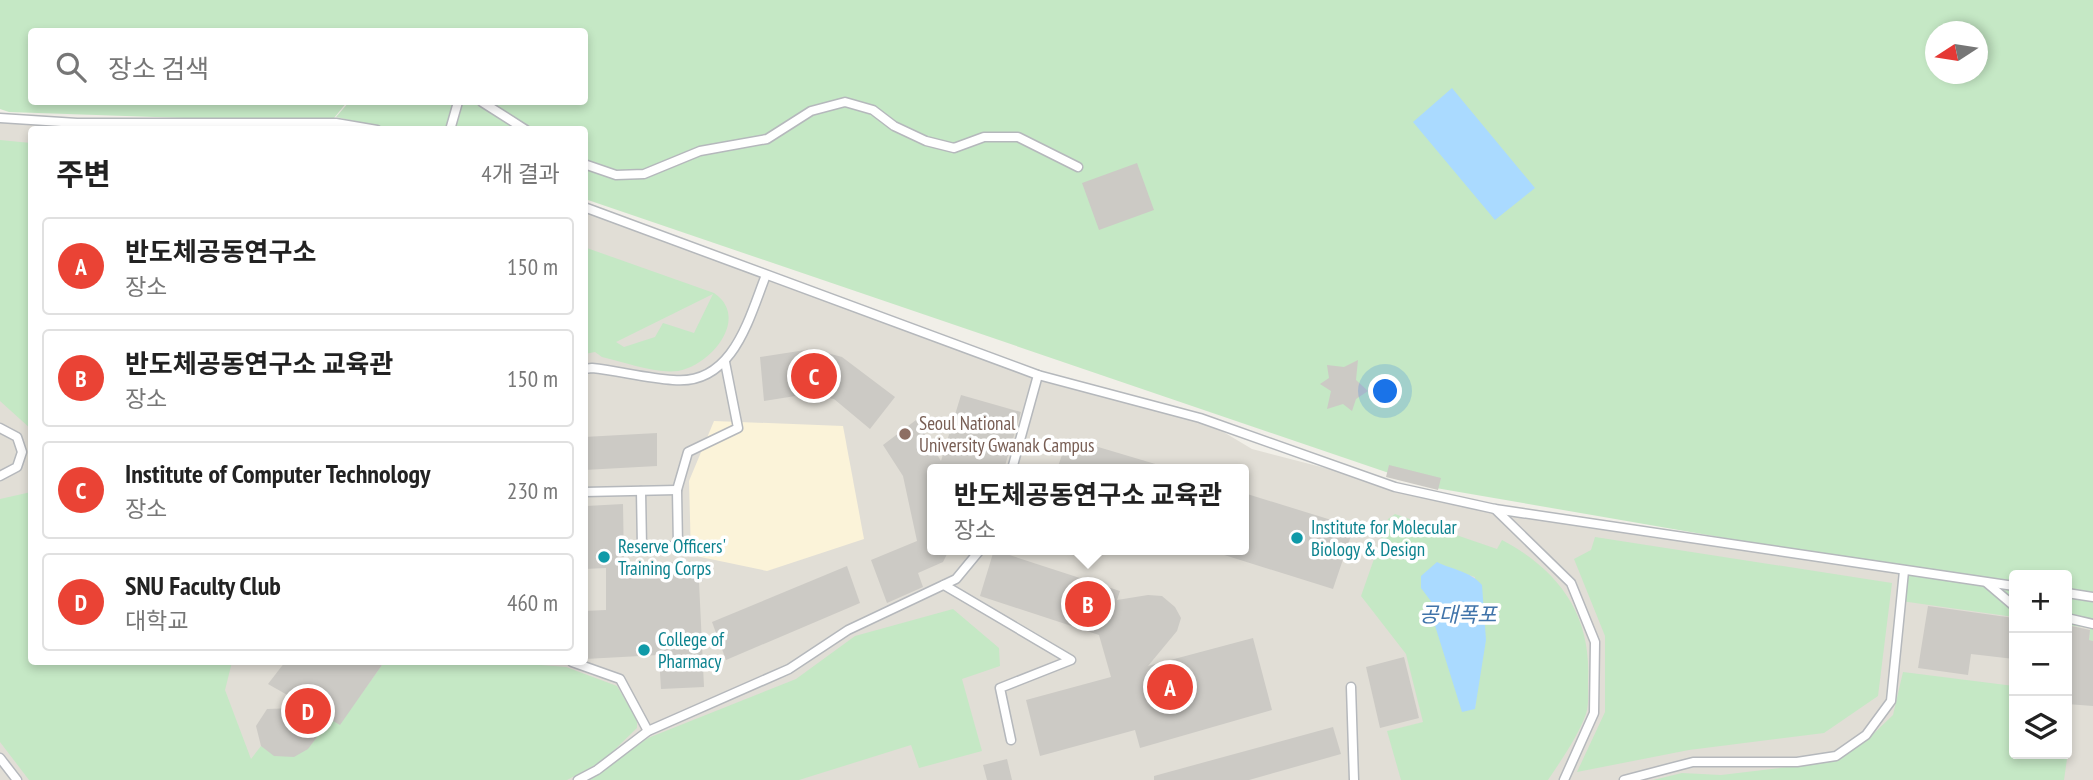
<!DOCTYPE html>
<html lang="ko">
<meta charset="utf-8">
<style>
:root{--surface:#fff;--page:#f2f2f2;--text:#222;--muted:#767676;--line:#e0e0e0;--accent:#ea4335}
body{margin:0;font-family:"PT Sans Narrow","Noto Sans KR",sans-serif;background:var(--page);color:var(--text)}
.controls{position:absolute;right:21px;bottom:21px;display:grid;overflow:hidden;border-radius:7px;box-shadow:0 4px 10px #0003}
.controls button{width:63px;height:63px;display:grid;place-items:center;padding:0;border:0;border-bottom:2px solid var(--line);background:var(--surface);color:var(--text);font:35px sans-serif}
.compass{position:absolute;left:1925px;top:21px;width:63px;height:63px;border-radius:50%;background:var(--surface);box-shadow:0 4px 10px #0003;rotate:258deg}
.you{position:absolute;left:1386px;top:392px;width:24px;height:24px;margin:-18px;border:5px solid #fff;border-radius:50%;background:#1a73e8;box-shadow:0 0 0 10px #1a73e833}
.badge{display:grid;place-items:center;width:46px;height:46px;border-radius:50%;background:var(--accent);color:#fff;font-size:23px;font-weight:700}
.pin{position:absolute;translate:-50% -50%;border:4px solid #fff;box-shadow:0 2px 7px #0006}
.popup{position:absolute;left:927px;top:464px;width:322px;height:91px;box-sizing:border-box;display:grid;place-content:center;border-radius:7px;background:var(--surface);filter:drop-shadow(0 2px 5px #0005);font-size:23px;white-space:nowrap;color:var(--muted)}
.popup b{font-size:26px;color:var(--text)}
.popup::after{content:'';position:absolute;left:50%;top:100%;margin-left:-14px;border:14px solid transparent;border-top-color:var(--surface)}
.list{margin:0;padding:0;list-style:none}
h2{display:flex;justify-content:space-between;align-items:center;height:91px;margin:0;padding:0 28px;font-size:30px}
h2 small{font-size:23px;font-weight:400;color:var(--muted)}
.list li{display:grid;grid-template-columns:46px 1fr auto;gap:21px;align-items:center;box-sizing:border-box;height:98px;margin:0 14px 14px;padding:0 14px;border:2px solid var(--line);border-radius:7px}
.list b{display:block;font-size:26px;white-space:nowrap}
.list p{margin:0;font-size:23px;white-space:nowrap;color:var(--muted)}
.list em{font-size:23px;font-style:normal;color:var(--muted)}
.icon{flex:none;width:38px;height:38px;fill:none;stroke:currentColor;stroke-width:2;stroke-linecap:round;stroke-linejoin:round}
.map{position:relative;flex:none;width:2093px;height:780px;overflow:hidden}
.search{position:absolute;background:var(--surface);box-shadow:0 4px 10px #0003;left:28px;top:28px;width:560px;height:77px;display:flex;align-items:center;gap:18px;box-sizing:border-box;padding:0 24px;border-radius:7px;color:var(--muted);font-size:26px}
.panel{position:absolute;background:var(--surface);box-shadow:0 4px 10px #0003;left:28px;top:126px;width:560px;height:539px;border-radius:7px}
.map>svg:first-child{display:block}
</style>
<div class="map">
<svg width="2093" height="780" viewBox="0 0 2093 780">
<rect width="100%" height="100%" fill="#f1efe8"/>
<!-- education -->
<path fill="#e1ded6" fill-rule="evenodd" d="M 0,118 L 285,122 L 377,129 L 32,130 L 32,662 L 584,662 L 585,207 L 1038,375 L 1200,418 L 1252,449 L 1437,497 L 2014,586 L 2014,754 L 2067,754 L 2067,594 L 2093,597 L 2093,780 L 0,780 ZM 932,469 L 1244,469 L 1244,550 L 932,550 Z"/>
<!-- green -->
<g fill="#c5e8c5" fill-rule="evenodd">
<path d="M 0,0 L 2093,0 L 2093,641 L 2089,640 L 2090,628 L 2067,625 L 2067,575 L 2014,575 L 2014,617 L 1901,601 L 1904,571 L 1954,582 L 1974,581 L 1430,487 L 585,199 L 584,130 L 395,130 L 336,117 L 349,102 L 584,102 L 584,32 L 32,32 L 32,102 L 347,102 L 330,123 L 9,112 L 0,109 ZM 1936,32 L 1978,32 L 1978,74 L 1936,74 Z"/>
<polygon points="0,140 31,143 31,429 0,401"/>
<path d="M 584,247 L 714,293 C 751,318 710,366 678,371 C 655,374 625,362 602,357 L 595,352 L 585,354 ZM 713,294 L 694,333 L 663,323 L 655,337 L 624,347 L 616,342 Z"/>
<path d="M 31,492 L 32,662 L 232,662 L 225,690 L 251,759 L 261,746 C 283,762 301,759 317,737 L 309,726 L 319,713 L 340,724 L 384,662 L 500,662 L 566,667 L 617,686 L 637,720 L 637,728 L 603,761 L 567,780 L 29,780 L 0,742 L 0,499 Z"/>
<path d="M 1395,514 L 1497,549 L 1502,540 C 1559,570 1592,615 1588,682 C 1588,692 1589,705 1586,714 C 1577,738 1562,759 1548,780 L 1401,780 L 1387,731 L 1423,722 L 1406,654 L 1361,596 L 1388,519 ZM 1454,570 L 1475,577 L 1478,681 L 1475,709 L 1432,616 L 1433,604 Z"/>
<polygon points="1595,537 1892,583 1878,696 1824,733 1689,750 1577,772 1605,712 1605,636 1574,559 1591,550"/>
<polygon points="953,609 999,648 1000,666 962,679 982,751 919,768 911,745 799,780 588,780 648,738 796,679 855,636"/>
<polygon points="1903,672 2014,686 2014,754 2067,754 2067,742 2069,745 2064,780 1653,780 1682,773 1721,775 1837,761 1869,738 1893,715"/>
</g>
<!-- sand -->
<polygon fill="#fbf3d9" points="714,421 843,426 864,539 767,571 691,555 689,481"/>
<!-- water -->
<g fill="#aadaff">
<polygon points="1452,88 1535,188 1495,220 1413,122"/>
<path d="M 1437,562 C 1453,570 1470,571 1482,585 L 1486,640 L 1475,709 L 1462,712 L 1432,616 L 1433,604 L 1421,588 L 1421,576 Z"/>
</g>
<!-- building -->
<g fill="#cccac5">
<polygon points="1137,163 1154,210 1099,230 1082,183"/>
<polygon points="812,349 842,357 895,397 870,429 834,399 808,394 764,401 760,357"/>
<polygon points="1358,360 1356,380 1368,391 1356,399 1352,411 1343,404 1327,409 1331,391 1320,384 1329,378 1327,365 1344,367"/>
<polygon points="961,395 1021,412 1004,469 932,469 932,550 949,550 943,562 918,573 923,587 887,603 871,560 917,541 903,476 883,445 916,420 941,461"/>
<polygon points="657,433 657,466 584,470 584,437"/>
<polygon points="1068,438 1162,466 1162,469 1057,469"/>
<polygon points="1389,465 1441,478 1438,490 1386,477"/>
<polygon points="1244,493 1354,527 1333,589 1218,553 1219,550 1244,550"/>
<polygon points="623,504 624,563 703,562 703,581 699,582 704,687 661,689 659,655 585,659 584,611 606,610 606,568 584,569 586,506"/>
<polygon points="994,550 1120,591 1117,600 1148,595 1162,596 1175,607 1181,618 1177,631 1148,666 1253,638 1272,710 1140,748 1135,730 1040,756 1026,700 1111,677 1099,635 980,596"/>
<polygon points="847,566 860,603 726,660 712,622"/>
<polygon points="1928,606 2014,618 2014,659 1971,654 1968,675 1918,668"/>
<polygon points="2067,625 2090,630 2089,640 2093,641 2093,706 2067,704"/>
<polygon points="1404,657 1419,718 1380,728 1366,667"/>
<polygon points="285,662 384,662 340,725 268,684"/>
<polygon points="296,708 317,737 308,749 294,757 274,756 261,746 256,726 267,709"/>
<polygon points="1333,727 1341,754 1249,780 1154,780 1154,776"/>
<polygon points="1007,759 1012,780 987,780 983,765"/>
</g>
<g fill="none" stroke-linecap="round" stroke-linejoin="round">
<defs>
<g id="service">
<polyline points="482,102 526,130"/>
<polyline points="0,118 77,123 336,123 377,130"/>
<polyline points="450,130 458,102"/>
<polyline points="584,164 616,175 644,174 700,151 767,139 811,111 845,102 873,110 894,126 926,141 954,148 984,137 1018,137 1078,167"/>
<polyline points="584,207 1038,375 1200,418 1395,487 1495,509 2014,586"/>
<path d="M 584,369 L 592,368 C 619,371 646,378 673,380 C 733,386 749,318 766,275"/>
<polyline points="0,428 17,437 22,452 17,467 0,476"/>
<polyline points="1012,469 1038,375"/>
<polyline points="641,491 642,547 678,546 677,490 688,452 738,428 725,362"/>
<polyline points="584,492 677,490"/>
<polyline points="1495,509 1571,583 1595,642 1594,713 1564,780"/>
<polyline points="1987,583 2014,606"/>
<polyline points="944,585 1071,660 1000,688 1011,740"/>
<polyline points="2067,593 2093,597"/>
<polyline points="2067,618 2093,624"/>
<polyline points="572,662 620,679 648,731"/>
<polyline points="1351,687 1354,780"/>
<polyline points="0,758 17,780"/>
<polyline points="578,780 597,770 648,731 789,669 848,630 956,579 980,550"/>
<polyline points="1624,780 1693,762 1797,762 1836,756 1866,735 1891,701 1904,571"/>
</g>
</defs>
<!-- service casing -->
<use href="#service" stroke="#b5b8bc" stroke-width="11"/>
<!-- service -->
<use href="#service" stroke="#fff" stroke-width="8"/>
</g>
<!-- markers -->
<circle fill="#8d6e63" stroke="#fff" stroke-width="2.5" cx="905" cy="434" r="7"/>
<g fill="#0f9aa8" stroke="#fff" stroke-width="2.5">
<circle cx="1297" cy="538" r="7"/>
<circle cx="604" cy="557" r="7"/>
<circle cx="644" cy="650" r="7"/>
</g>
<g text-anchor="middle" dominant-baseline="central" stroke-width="7" stroke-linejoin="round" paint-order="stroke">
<!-- education labels -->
<g font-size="19" fill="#785e54" stroke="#fff" text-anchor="start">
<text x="919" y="423">Seoul National<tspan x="919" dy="22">University Gwanak Campus</tspan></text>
</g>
<!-- culture labels -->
<g font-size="19" fill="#0d838f" stroke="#fff" text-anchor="start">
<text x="1311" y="527">Institute for Molecular<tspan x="1311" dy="22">Biology &amp; Design</tspan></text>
<text x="618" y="546">Reserve Officers'<tspan x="618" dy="22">Training Corps</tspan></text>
<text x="658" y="639">College of<tspan x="658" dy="22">Pharmacy</tspan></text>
</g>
<!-- water labels -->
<g font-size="21" font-style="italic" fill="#4174aa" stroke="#fff">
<text x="1458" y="614">공대폭포</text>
</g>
</g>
</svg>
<div class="controls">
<button>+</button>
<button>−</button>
<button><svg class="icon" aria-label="layers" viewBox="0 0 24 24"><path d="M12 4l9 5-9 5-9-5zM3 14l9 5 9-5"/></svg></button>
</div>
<svg class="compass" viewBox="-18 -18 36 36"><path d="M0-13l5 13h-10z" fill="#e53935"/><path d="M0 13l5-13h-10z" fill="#767676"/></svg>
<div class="you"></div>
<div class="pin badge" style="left:1170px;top:687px">A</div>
<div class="pin badge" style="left:1088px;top:604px">B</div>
<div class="popup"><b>반도체공동연구소 교육관</b>장소</div>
<div class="pin badge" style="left:814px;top:376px">C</div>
<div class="pin badge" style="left:308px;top:711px">D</div>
<div class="search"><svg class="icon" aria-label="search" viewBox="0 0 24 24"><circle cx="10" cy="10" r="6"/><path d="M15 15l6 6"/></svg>장소 검색</div>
<section class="panel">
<h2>주변<small>4개 결과</small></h2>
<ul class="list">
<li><span class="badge">A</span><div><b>반도체공동연구소</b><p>장소</p></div><em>150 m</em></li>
<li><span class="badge">B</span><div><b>반도체공동연구소 교육관</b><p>장소</p></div><em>150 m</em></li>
<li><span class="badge">C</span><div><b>Institute of Computer Technology</b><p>장소</p></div><em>230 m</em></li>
<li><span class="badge">D</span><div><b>SNU Faculty Club</b><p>대학교</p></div><em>460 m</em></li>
</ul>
</section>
</div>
